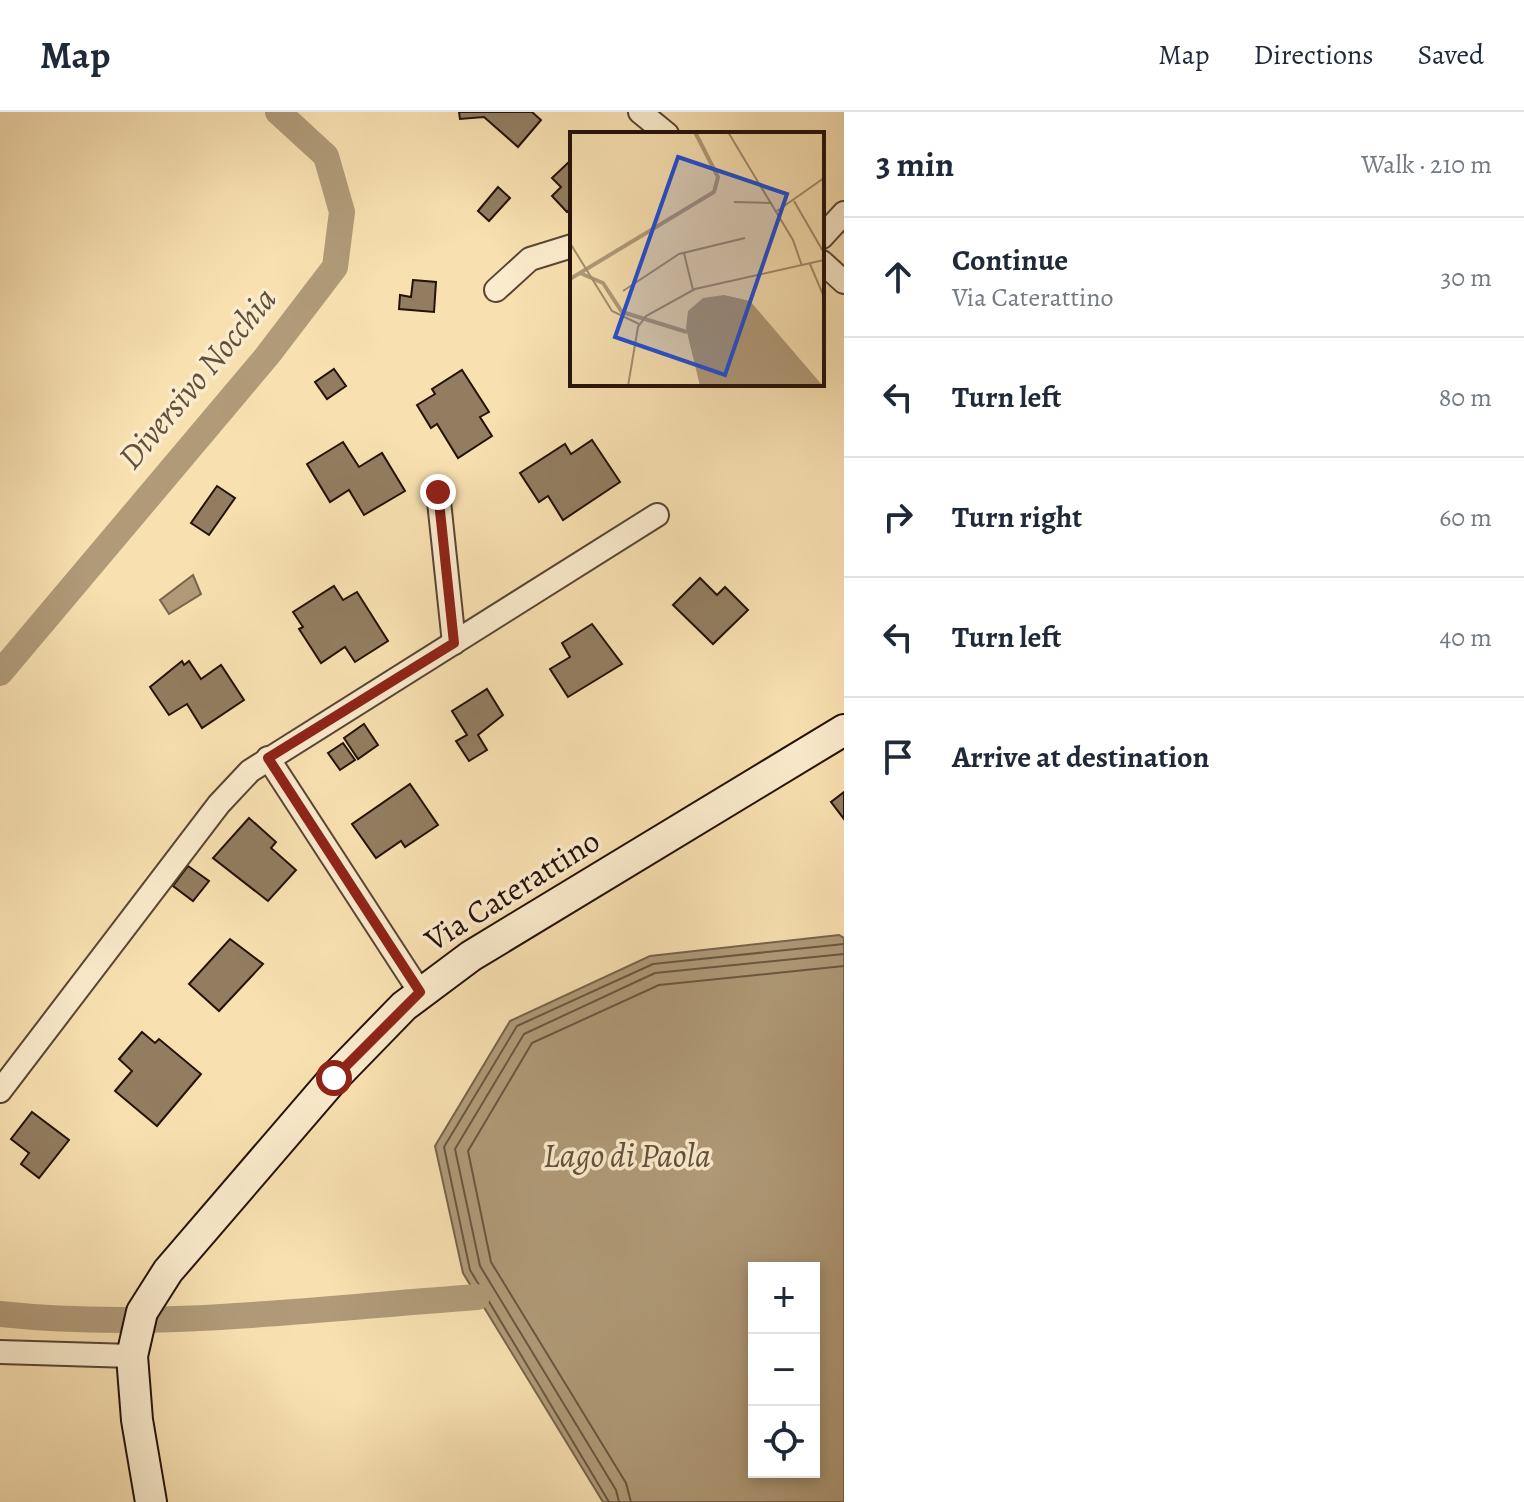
<!DOCTYPE html>
<meta charset="utf-8">
<style>
:root{--surface:#fff;--page:#f6f6f7;--text:#1f2937;--muted:#747a83;--line:#e0e1e3}
body{margin:0;font-family:Alegreya,serif;background:var(--page);color:var(--text)}
.controls{position:absolute;right:24px;bottom:24px;display:grid;overflow:hidden;border-radius:0px;box-shadow:0 4px 12px #0003}
.controls button{width:72px;height:72px;display:grid;place-items:center;padding:0;border:0;border-bottom:2px solid var(--line);background:var(--surface);color:var(--text);font:40px sans-serif}
.stop{position:absolute;width:24px;height:24px;margin:-18px;border:6px solid #8f2418;border-radius:50%;background:#fff}
.stop.end{background:#8f2418;border-color:#fff;box-shadow:0 2px 8px #0008}
.list{margin:0;padding:0;list-style:none}
h2{display:flex;justify-content:space-between;align-items:center;height:104px;margin:0;padding:0 32px;font-size:34px}
h2 small{font-size:26px;font-weight:400;color:var(--muted)}
.list li{display:grid;grid-template-columns:52px 1fr auto;gap:24px;align-items:center;box-sizing:border-box;height:120px;padding:0 32px;border-top:2px solid var(--line)}
.list b{display:block;font-size:30px;white-space:nowrap}
.list p{margin:0;font-size:26px;white-space:nowrap;color:var(--muted)}
.list em{font-size:26px;font-style:normal;color:var(--muted)}
.icon{flex:none;width:44px;height:44px;fill:none;stroke:currentColor;stroke-width:2;stroke-linecap:round;stroke-linejoin:round}
.map{position:relative;flex:none;width:844px;height:1390px;overflow:hidden}
header{display:flex;align-items:center;gap:48px;box-sizing:border-box;height:112px;padding:0 40px;background:var(--surface);border-bottom:2px solid var(--line)}
header strong{font-size:38px}
nav{display:flex;gap:44px;margin-inline-start:auto;font-size:28px}
main{display:flex}
aside{flex:1;background:var(--surface)}
.map>svg:first-child{display:block}
</style>
<header>
<strong>Map</strong>
<nav><a>Map</a><a>Directions</a><a>Saved</a></nav>
</header>
<main>
<div class="map">
<svg width="844" height="1390" viewBox="0 0 844 1390">
<rect width="100%" height="100%" fill="#f8e0b1"/>
<filter id="stains"><feTurbulence type="fractalNoise" baseFrequency=".0025" numOctaves="4"/><feColorMatrix values="0 0 0 0 .2 0 0 0 0 .09 0 0 0 0 .02 0 0 0 .5 -.17"/></filter>
<radialGradient id="worn" r=".72"><stop offset=".6" stop-color="#630" stop-opacity="0"/><stop offset="1" stop-color="#630" stop-opacity=".3"/></radialGradient>
<!-- water -->
<g fill="#b09a78" stroke="#78634c" stroke-width="2" fill-rule="evenodd">
<polygon points="193,463 201,482 169,502 160,488"/>
<path d="M 839,823 L 844,826 L 844,1390 L 603,1390 L 463,1161 L 435,1034 L 510,909 L 650,844 ZM 754,1156 L 814,1156 L 814,1360 L 754,1360 Z"/>
</g>
<g fill="none" stroke-linecap="round" stroke-linejoin="round">
<!-- shore -->
<g stroke="#6a5640" stroke-width="2">
<polyline points="609,1390 470,1158 444,1035 517,914 653,852 844,832"/>
<polyline points="619,1390 616,1378 480,1154 455,1037 524,922 655,861 844,842"/>
<polyline points="631,1390 626,1371 491,1150 468,1039 532,931 659,873 844,854"/>
</g>
<!-- canal -->
<g stroke="#b09a78" stroke-width="26">
<polyline points="0,561 267,244 335,155 342,100 326,44 278,0"/>
<path d="M 0,1202 C 157,1219 320,1196 477,1185"/>
</g>
</g>
<!-- building -->
<g fill="#927d60" stroke="#241109" stroke-width="2">
<polygon points="459,0 532,0 541,8 518,35 484,5 460,7"/>
<polygon points="572,47 572,95 567,100 552,84 561,75 552,66"/>
<polygon points="498,75 510,86 489,109 478,99"/>
<polygon points="413,168 436,170 434,200 399,197 400,183 411,185"/>
<polygon points="334,257 346,274 327,287 315,270"/>
<polygon points="462,258 489,300 480,305 492,324 458,346 437,312 431,316 417,293 435,282 432,277"/>
<polygon points="592,328 620,370 563,408 548,384 539,390 520,361 565,332 571,342"/>
<polygon points="343,330 359,355 382,341 405,379 364,403 349,378 330,390 307,352"/>
<polygon points="217,374 235,386 209,423 191,411"/>
<polygon points="700,466 717,483 725,475 748,498 713,532 673,493"/>
<polygon points="334,474 343,488 357,480 388,529 355,550 345,535 321,551 299,517 303,515 293,500"/>
<polygon points="592,512 622,552 568,585 550,557 570,545 562,531"/>
<polygon points="182,549 184,553 189,549 201,567 221,553 244,588 202,616 187,592 169,603 150,575"/>
<polygon points="487,577 503,603 478,623 487,638 469,649 456,629 467,623 452,599"/>
<polygon points="364,612 378,633 358,647 344,626"/>
<polygon points="343,631 355,648 340,658 328,641"/>
<polygon points="410,672 438,713 405,735 401,729 376,746 352,712"/>
<polygon points="844,680 844,707 831,690"/>
<polygon points="249,706 276,730 271,736 296,758 268,789 213,746"/>
<polygon points="188,754 209,769 193,789 173,774"/>
<polygon points="230,827 263,852 219,899 189,872"/>
<polygon points="142,920 155,931 159,927 201,962 157,1014 115,979 132,959 119,947"/>
<polygon points="32,1000 69,1028 39,1066 21,1052 29,1041 11,1027"/>
</g>
<g fill="none" stroke-linecap="round" stroke-linejoin="round">
<defs>
<g id="street">
<polyline points="640,0 667,22"/>
<polyline points="822,125 844,101"/>
<polyline points="822,150 844,170"/>
<polyline points="496,178 530,147 572,134"/>
<polyline points="438,380 454,531"/>
<polyline points="268,646 420,880"/>
<polyline points="0,979 219,692 250,659 657,403"/>
<polyline points="0,1240 132,1244"/>
</g>
<polyline id="secondary" points="151,1390 137,1308 132,1244 142,1200 168,1159 334,966 404,894 471,844 844,618"/>
</defs>
<!-- street casing -->
<use href="#street" stroke="#594533" stroke-width="26"/>
<!-- secondary casing -->
<use href="#secondary" stroke="#241109" stroke-width="34"/>
<!-- street -->
<use href="#street" stroke="#faebcc" stroke-width="22"/>
<!-- secondary -->
<use href="#secondary" stroke="#faebcc" stroke-width="30"/>
</g>
<g fill="none" stroke-linecap="round" stroke-linejoin="round">
<!-- route -->
<polyline stroke="#8f2418" stroke-width="10" points="334,966 420,880 268,646 454,531 438,380"/>
</g>
<g text-anchor="middle" dominant-baseline="central" stroke-width="7" stroke-linejoin="round" paint-order="stroke">
<!-- street labels -->
<g font-size="32" fill="#241109" stroke="#faebcc">
<text transform="translate(512 778) rotate(-32)">Via Caterattino</text>
</g>
<!-- water labels -->
<g font-size="34" font-style="italic" fill="#634f3b" stroke="#faebcc">
<text transform="translate(197 266) rotate(-50)">Diversivo Nocchia</text>
<text x="627" y="1043">Lago di Paola</text>
</g>
</g>
<!-- overview -->
<g transform="translate(570 20)">
<rect width="254" height="254" fill="#f8e0b1"/>
<path d="M 154,163 L 180,169 L 253,254 L 130,254 L 116,196 L 118,179 L 133,166 Z" fill="#b09a78"/>
<path fill="none" stroke="#b09a78" stroke-width="4" d="M 10,141 L 33,151 L 52,180 L 117,200M 0,147 L 144,60 L 148,45 L 125,0"/>
<path fill="none" stroke="#a38d6e" stroke-width="2" d="M 158,0 L 223,108 L 232,134M 224,69 L 254,121M 164,70 L 202,71M 207,79 L 254,46M 0,111 L 42,179 L 69,192M 114,121 L 123,158M 240,132 L 254,165M 53,159 L 109,122 L 175,106M 58,254 L 68,195 L 76,184 L 125,157 L 254,128"/>
<path fill="#1d4ed8" fill-opacity="0.15" stroke="#1d4ed8" stroke-width="4" d="M 108,25 L 217,62 L 155,243 L 45,205 Z"/>
<rect width="254" height="254" fill="none" stroke="#241109" stroke-width="4"/>
</g>
<rect width="100%" height="100%" filter="url(#stains)"/>
<rect width="100%" height="100%" fill="url(#worn)"/>
</svg>
<div class="controls">
<button>+</button>
<button>−</button>
<button><svg class="icon" aria-label="locate" viewBox="0 0 24 24"><circle cx="12" cy="12" r="6"/><path d="M12 2v4M12 18v4M2 12h4M18 12h4"/></svg></button>
</div>
<div class="stop" style="left:334px;top:966px"></div>
<div class="stop end" style="left:438px;top:380px"></div>
</div>
<aside>
<h2>3 min<small>Walk · 210 m</small></h2>
<ul class="list">
<li><svg class="icon" aria-label="ahead" viewBox="0 0 24 24"><path d="M12 20V5M6 11l6-6 6 6"/></svg><div><b>Continue</b><p>Via Caterattino</p></div><em>30 m</em></li>
<li><svg class="icon" aria-label="left" viewBox="0 0 24 24"><path d="M17 20v-9H6M10 6l-5 5 5 5"/></svg><div><b>Turn left</b></div><em>80 m</em></li>
<li><svg class="icon" aria-label="right" viewBox="0 0 24 24"><path d="M7 20v-9h11M14 6l5 5-5 5"/></svg><div><b>Turn right</b></div><em>60 m</em></li>
<li><svg class="icon" aria-label="left" viewBox="0 0 24 24"><path d="M17 20v-9H6M10 6l-5 5 5 5"/></svg><div><b>Turn left</b></div><em>40 m</em></li>
<li><svg class="icon" aria-label="arrive" viewBox="0 0 24 24"><path d="M6 21V4h12l-3 4 3 4H6"/></svg><div><b>Arrive at destination</b></div></li>
</ul>
</aside>
</main>
